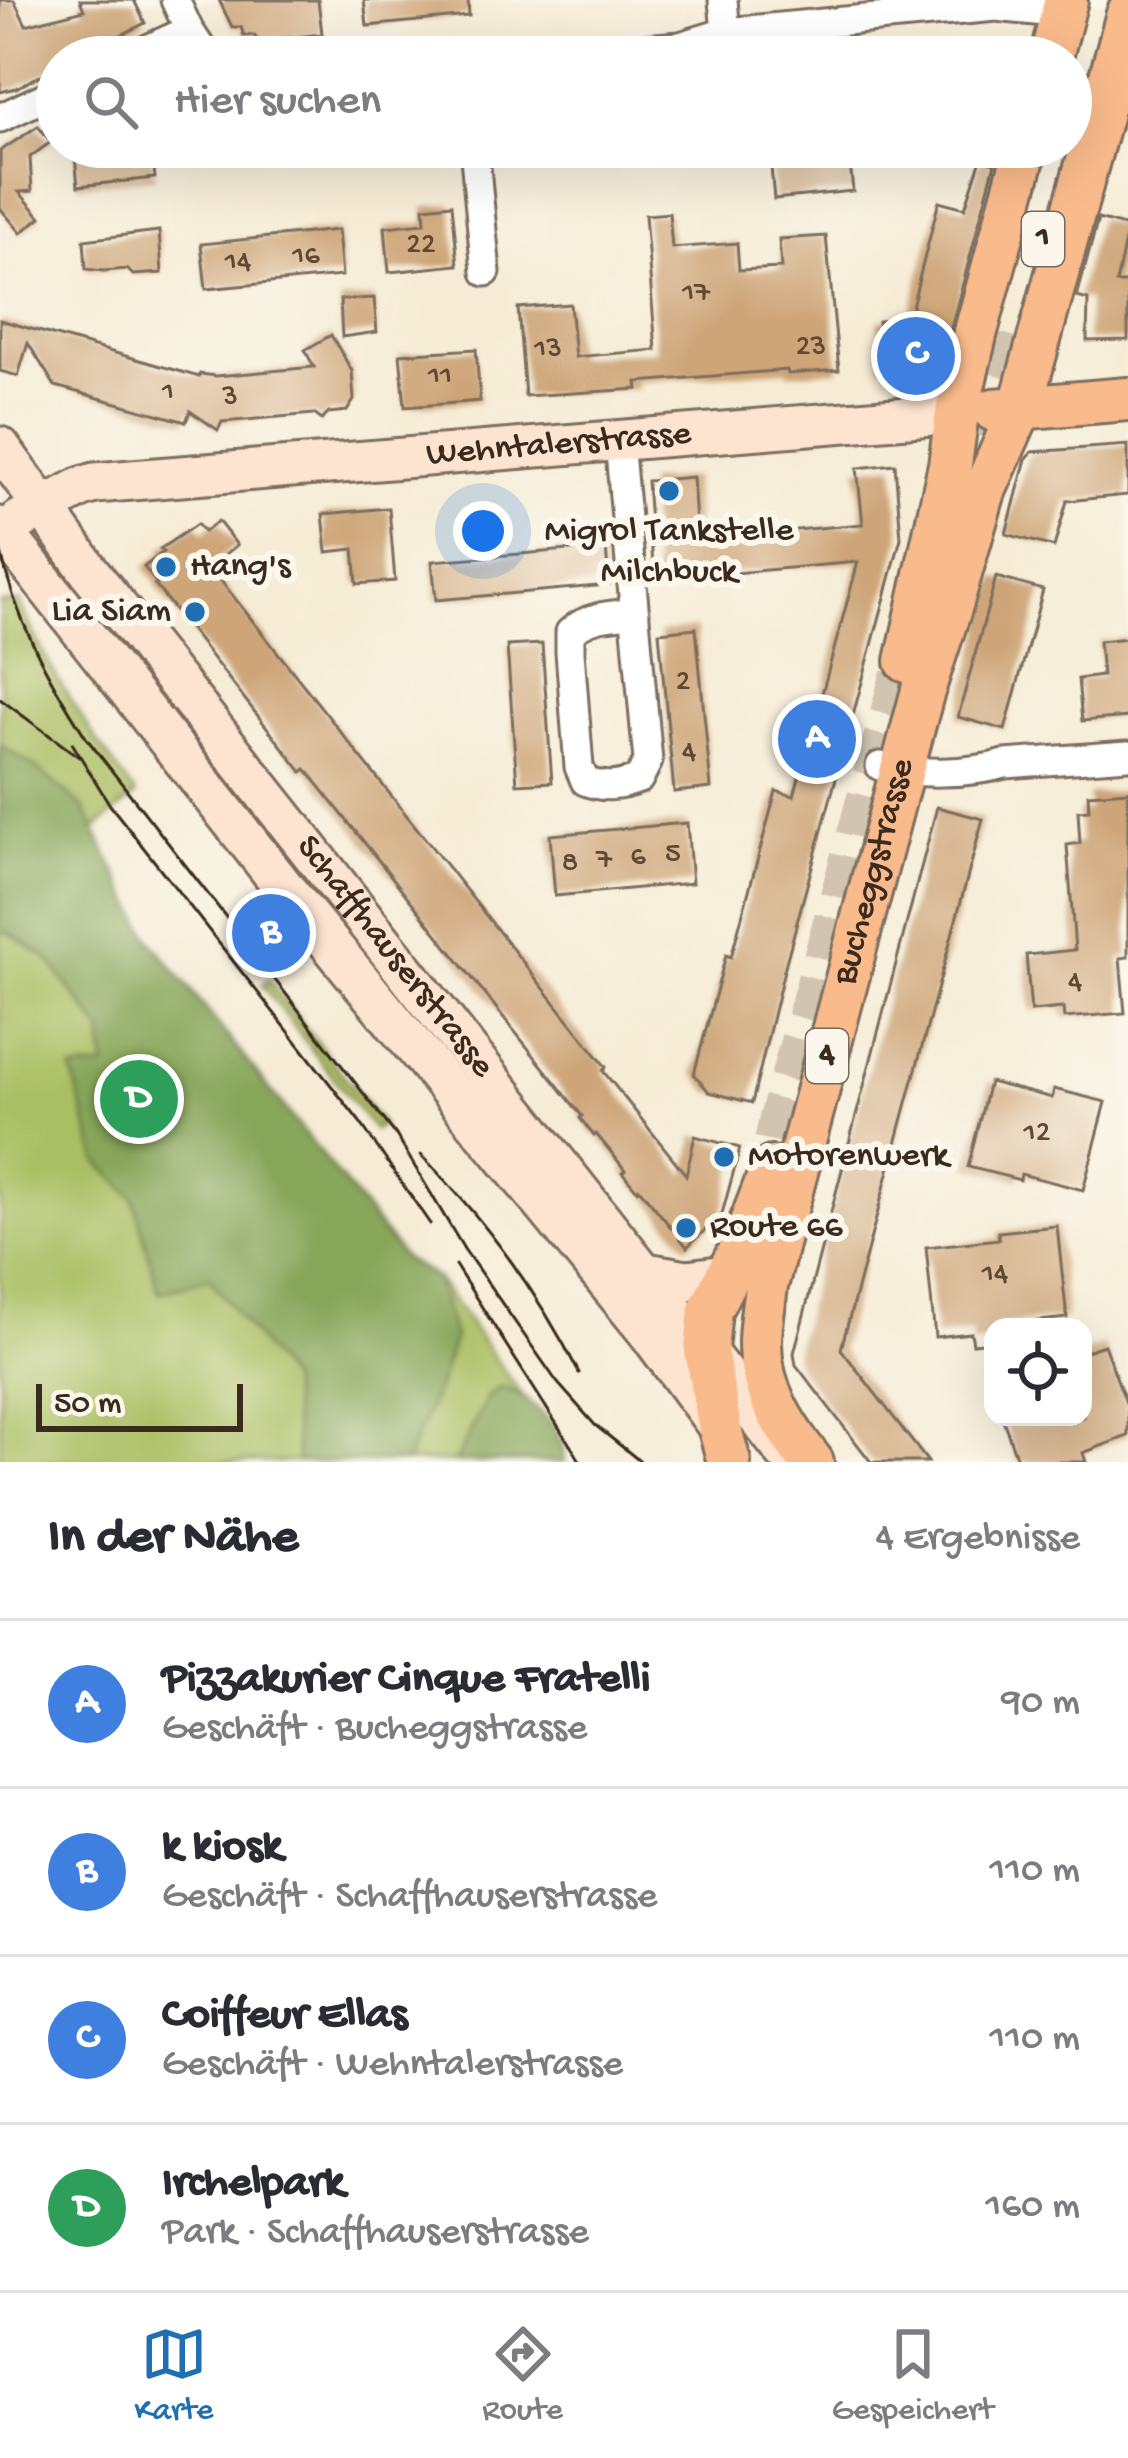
<!DOCTYPE html>
<html lang="de">
<meta charset="utf-8">
<style>
:root{--surface:#fff;--page:#f7f7f7;--text:#2b2b33;--muted:#7c7c81;--line:#e1e1e2;--accent:#1f6fb2}
body{margin:0;font-family:"Gochi Hand",sans-serif;background:var(--page);color:var(--text)}
.controls{position:absolute;right:36px;bottom:36px;display:grid;overflow:hidden;border-radius:24px;box-shadow:0 12px 48px #0002}
.controls button{width:108px;height:108px;display:grid;place-items:center;padding:0;border:0;border-bottom:3px solid var(--line);background:var(--surface);color:var(--text);font:60px sans-serif}
.scale{position:absolute;left:36px;bottom:30px;width:207px;box-sizing:border-box;padding-left:12px;border:6px solid #3b2a1e;border-top:0;font-size:33px;line-height:42px;white-space:nowrap;color:#3b2a1e;-webkit-text-stroke:9px #fbf7ec;paint-order:stroke}
.you{position:absolute;left:483px;top:531px;width:42px;height:42px;margin:-30px;border:9px solid #fff;border-radius:50%;background:#1a73e8;box-shadow:0 0 0 18px #1a73e833}
.badge{display:grid;place-items:center;width:78px;height:78px;border-radius:50%;background:var(--accent);color:#fff;font-size:39px;font-weight:700}
.pin{position:absolute;translate:-50% -50%;border:6px solid #fff;box-shadow:0 3px 12px #0006}
.list{margin:0;padding:0;list-style:none}
h2{display:flex;justify-content:space-between;align-items:center;height:156px;margin:0;padding:0 48px;font-size:51px}
h2 small{font-size:39px;font-weight:400;color:var(--muted)}
.list li{display:grid;grid-template-columns:78px 1fr auto;gap:36px;align-items:center;box-sizing:border-box;height:168px;padding:0 48px;border-top:3px solid var(--line)}
.list b{display:block;font-size:45px;white-space:nowrap}
.list p{margin:0;font-size:39px;white-space:nowrap;color:var(--muted)}
.list em{font-size:39px;font-style:normal;color:var(--muted)}
.icon{flex:none;width:66px;height:66px;fill:none;stroke:currentColor;stroke-width:2;stroke-linecap:round;stroke-linejoin:round}
.map{position:relative;flex:none;width:1128px;height:1462px;overflow:hidden}
.search{position:absolute;background:var(--surface);box-shadow:0 12px 48px #0002;left:36px;right:36px;top:36px;height:132px;display:flex;align-items:center;gap:30px;box-sizing:border-box;padding:0 42px;border-radius:66px;color:var(--muted);font-size:45px}
.sheet{height:828px;background:var(--surface)}
nav{display:flex;justify-content:space-around;align-items:center;box-sizing:border-box;height:168px;border-top:3px solid var(--line);background:var(--surface);font-size:33px;color:var(--muted)}
nav a{display:grid;justify-items:center;gap:6px}
nav .on{color:var(--accent)}
.map>svg:first-child{display:block}
</style>
<div class="map">
<svg width="1128" height="1462" viewBox="0 0 1128 1462">
<rect width="100%" height="100%" fill="#fbf7ec"/>
<filter id="ink" filterUnits="userSpaceOnUse"><feTurbulence type="fractalNoise" baseFrequency=".00833" numOctaves="2"/><feDisplacementMap in="SourceGraphic" scale="24" xChannelSelector="R" yChannelSelector="G"/><feConvolveMatrix kernelMatrix="1 2 1 2 8 2 1 2 1" color-interpolation-filters="sRGB"/></filter>
<filter id="wash" filterUnits="userSpaceOnUse"><feTurbulence type="fractalNoise" baseFrequency=".004" numOctaves="4" result="noise"/><feDisplacementMap in="SourceGraphic" scale="48" xChannelSelector="R" yChannelSelector="G"/><feGaussianBlur stdDeviation="2.7" result="paint"/><feColorMatrix in="noise" values="0 0 0 0 0 0 0 0 0 0 0 0 0 0 0 0 0 1.4 0 .05"/><feComposite in="paint" operator="in"/></filter>
<g filter="url(#wash)">
<rect width="100%" height="100%" fill="#f6ecd6"/>
<!-- green -->
<g fill="#aabf64" stroke="#727441" stroke-width="3">
<polygon points="81,594 464,1078 392,987 325,915 74,601"/>
<path d="M 20,602 C 48,673 91,734 136,795 L 94,830 L 151,940 L 404,1259 L 436,1278 L 521,1394 L 501,1387 L 489,1395 L 455,1462 L 0,1462 L 0,603 Z"/>
<polygon points="268,980 382,1124 374,1130 262,985"/>
</g>
<!-- forest -->
<g fill="#87a65a" stroke="#61683c" stroke-width="3">
<polygon points="0,745 34,766 83,807 151,940 404,1259 436,1278 454,1337 439,1384 406,1462 298,1462 288,1380 209,1278 159,1293 133,1197 97,1160 72,1070 105,1067 102,1031 47,958 6,931 0,934"/>
<path d="M 501,1387 C 533,1399 563,1426 565,1462 L 455,1462 L 489,1395 Z"/>
</g>
<g id="blocks">
<!-- building -->
<g fill="#cea578">
<polygon points="0,0 14,0 26,25 84,10 80,0 134,0 145,23 77,57 57,57 57,67 16,88 0,92"/>
<polygon points="219,0 318,0 322,34 258,41 254,35 244,36 241,27 232,27"/>
<polygon points="364,0 468,0 469,16 367,26"/>
<polygon points="38,126 51,142 30,157 32,191 19,192 41,217 21,233 0,208 0,151"/>
<polygon points="74,147 152,147 155,178 78,186"/>
<polygon points="769,147 848,147 853,191 774,199"/>
<polygon points="981,159 995,163 943,358 881,366 878,321 909,318 939,201 965,208"/>
<polygon points="452,204 458,265 389,272 385,227 425,223 424,207"/>
<polygon points="669,213 672,248 737,243 739,270 781,268 779,239 826,236 839,370 788,374 787,370 637,382 638,389 525,396 518,308 570,304 575,357 656,350 645,215"/>
<polygon points="1098,219 1128,227 1116,283 1128,283 1128,340 1087,341 1088,300 1077,297"/>
<polygon points="338,230 342,276 206,289 201,244"/>
<polygon points="159,231 162,273 133,275 127,269 103,271 86,269 84,240"/>
<polygon points="374,298 377,332 342,337 340,300"/>
<polygon points="0,320 199,377 200,374 216,376 314,367 305,350 331,335 352,371 354,400 347,411 329,413 322,420 314,414 222,422 218,430 190,411 186,422 55,386 28,343 18,376 0,371"/>
<polygon points="476,349 480,401 405,407 400,354"/>
<polygon points="1128,445 1128,495 1067,501 1054,547 1006,534 1026,459 1032,452"/>
<polygon points="895,464 901,538 784,970 752,1103 709,1092 694,1074 726,955 731,957 776,791 794,796 858,562 654,580 647,481 693,477 697,539 863,524 857,468"/>
<polygon points="389,508 395,581 357,584 354,549 327,552 323,514"/>
<polygon points="218,521 237,545 210,567 606,1067 603,1071 686,1175 695,1136 740,1148 722,1214 687,1247 639,1188 637,1190 622,1172 625,1170 611,1152 596,1134 594,1136 580,1118 582,1116 360,837 306,769 302,772 155,585 157,584 144,567 163,552 160,549 197,524 204,532"/>
<polygon points="606,547 609,585 436,600 432,561"/>
<polygon points="996,577 1043,590 1005,730 958,717"/>
<polygon points="696,628 711,788 674,792 659,632"/>
<polygon points="1128,638 1128,717 1082,721 1078,679 1102,676 1099,641"/>
<polygon points="542,644 552,782 517,784 507,646"/>
<polygon points="1128,791 1128,957 1120,958 1125,1013 1064,1018 1063,1008 1031,1011 1026,955 1075,950 1067,845 1080,843 1078,811 1089,810 1088,794"/>
<polygon points="937,807 983,819 841,1349 928,1462 871,1462 796,1365 794,1353"/>
<polygon points="687,823 692,883 555,896 550,835"/>
<polygon points="989,1082 1052,1098 1054,1089 1106,1102 1083,1190 1021,1174 1020,1180 968,1167"/>
<polygon points="1057,1226 1067,1318 993,1326 993,1342 973,1344 971,1333 935,1337 926,1247 999,1239 998,1232"/>
<polygon points="1104,1345 1128,1408 1128,1436 1083,1453 1086,1462 1018,1462 1002,1417 1083,1417 1083,1352"/>
</g>
</g>
</g>
<g filter="url(#ink)">
<use href="#blocks" fill-opacity="0" stroke="#7c6e5e" stroke-width="3"/>
<g fill="none" stroke-linecap="round" stroke-linejoin="round">
<!-- primary-tunnel -->
<g stroke="#d1c5b1" stroke-width="42" stroke-dasharray="42 21" stroke-linecap="butt">
<polyline points="991,439 1019,332"/>
<polyline points="762,1203 780,1119 915,626"/>
</g>
<defs>
<g id="street">
<polyline points="175,0 189,30 207,57"/>
<polyline points="723,0 726,32"/>
<polyline points="130,57 189,30"/>
<polyline points="546,57 680,46 726,32 996,7 1063,14"/>
<polyline points="0,118 57,91"/>
<polyline points="474,147 486,272"/>
<path d="M 619,441 L 648,761 L 639,779 C 621,786 604,789 585,781 L 579,767 L 570,652 L 570,632 C 589,615 611,615 635,613"/>
<path d="M 880,766 C 919,775 967,774 1005,764 L 1128,755"/>
</g>
<g id="secondary">
<path id="s1" d="M 0,447 L 89,571 L 786,1453"/>
<path id="s2" d="M 20,520 L 82,487 L 95,483 L 957,413"/>
<polyline points="0,527 290,895 649,1333 720,1429"/>
<polyline points="646,1273 687,1280 726,1275"/>
</g>
<g id="primary">
<polyline points="1051,57 1066,0"/>
<polyline points="994,410 1128,399"/>
<polyline points="907,661 950,465 957,413 975,335 1026,147"/>
<polyline points="729,1462 720,1429 706,1350 710,1310 742,1246 772,1168"/>
<path id="s3" d="M 812,1462 C 784,1427 760,1390 760,1343 C 760,1324 764,1304 766,1286 L 922,694 L 951,605 L 984,491 L 1020,409 L 1128,14"/>
</g>
</defs>
<!-- street casing -->
<use href="#street" stroke="#7c6e5e" stroke-width="33"/>
<!-- secondary casing -->
<use href="#secondary" stroke="#7c6e5e" stroke-width="45"/>
<!-- primary casing -->
<use href="#primary" stroke="#7c6e5e" stroke-width="48"/>
<!-- street -->
<use href="#street" stroke="#fff" stroke-width="27"/>
<!-- secondary -->
<use href="#secondary" stroke="#fde4d1" stroke-width="39"/>
<!-- primary -->
<use href="#primary" stroke="#fabb8c" stroke-width="42"/>
<!-- tram -->
<g stroke="#3b2a1e" stroke-width="3">
<path d="M 0,548 C 15,619 48,678 87,739 L 396,1135 L 464,1249 L 557,1382 L 595,1425 L 641,1462"/>
<polyline points="0,699 79,757"/>
<polyline points="72,743 110,805 360,1122 430,1224"/>
<path d="M 421,1155 C 484,1219 538,1292 579,1373"/>
<polyline points="455,1265 581,1462"/>
</g>
</g>
</g>
<!-- markers -->
<g fill="#1f6fb2" stroke="#fbf7ec" stroke-width="4.5">
<circle cx="669" cy="491" r="12"/>
<circle cx="166" cy="567" r="12"/>
<circle cx="195" cy="612" r="12"/>
<circle cx="724" cy="1157" r="12"/>
<circle cx="686" cy="1228" r="12"/>
</g>
<g text-anchor="middle" dominant-baseline="central" stroke-width="12" stroke-linejoin="round" paint-order="stroke">
<!-- number labels -->
<g font-size="30" fill="#604934">
<text x="421" y="246">22</text>
<text x="306" y="257">16</text>
<text x="238" y="263">14</text>
<text x="696" y="294">17</text>
<text x="811" y="348">23</text>
<text x="548" y="350">13</text>
<text x="440" y="377">11</text>
<text x="168" y="393">1</text>
<text x="230" y="398">3</text>
<text x="683" y="683">2</text>
<text x="689" y="753">4</text>
<text x="673" y="855">5</text>
<text x="638" y="858">6</text>
<text x="604" y="861">7</text>
<text x="570" y="864">8</text>
<text x="1075" y="983">4</text>
<text x="1037" y="1134">12</text>
<text x="995" y="1275">14</text>
</g>
<!-- shield labels -->
<g fill="#fbf7ec" stroke="#75685c" stroke-width="3">
<rect x="1022" y="212" width="42" height="54" rx="9"/>
<rect x="806" y="1029" width="42" height="54" rx="9"/>
</g>
<g font-size="33" font-weight="bold" fill="#3b2a1e">
<text x="1043" y="239">1</text>
<text x="827" y="1056">4</text>
</g>
<!-- street labels -->
<g font-size="36" fill="#3b2a1e" stroke="#fbf7ec">
<text stroke="none"><textPath href="#s2" startOffset="549">Wehntalerstrasse</textPath></text>
<text stroke="none"><textPath href="#s3" startOffset="618">Bucheggstrasse</textPath></text>
<text stroke="none"><textPath href="#s1" startOffset="645">Schaffhauserstrasse</textPath></text>
</g>
<!-- poi labels -->
<g font-size="36" fill="#3b2a1e" stroke="#fbf7ec" text-anchor="start">
<text x="669" y="532" text-anchor="middle">Migrol Tankstelle<tspan x="669" dy="41">Milchbuck</tspan></text>
<text x="190" y="567">Hang's</text>
<text x="171" y="612" text-anchor="end">Lia Siam</text>
<text x="748" y="1157">Motorenwerk</text>
<text x="710" y="1228">Route 66</text>
</g>
</g>
</svg>
<div class="controls">
<button><svg class="icon" aria-label="locate" viewBox="0 0 24 24"><circle cx="12" cy="12" r="6"/><path d="M12 2v4M12 18v4M2 12h4M18 12h4"/></svg></button>
</div>
<div class="scale">50 m</div>
<div class="you"></div>
<div class="pin badge" style="left:817px;top:739px;background:#3f7fe0">A</div>
<div class="pin badge" style="left:271px;top:933px;background:#3f7fe0">B</div>
<div class="pin badge" style="left:916px;top:356px;background:#3f7fe0">C</div>
<div class="pin badge" style="left:139px;top:1099px;background:#2e9e5b">D</div>
<div class="search"><svg class="icon" aria-label="search" viewBox="0 0 24 24"><circle cx="10" cy="10" r="6"/><path d="M15 15l6 6"/></svg>Hier suchen</div>
</div>
<section class="sheet">
<h2>In der Nähe<small>4 Ergebnisse</small></h2>
<ul class="list">
<li><span class="badge" style="background:#3f7fe0">A</span><div><b>Pizzakurier Cinque Fratelli</b><p>Geschäft · Bucheggstrasse</p></div><em>90 m</em></li>
<li><span class="badge" style="background:#3f7fe0">B</span><div><b>k kiosk</b><p>Geschäft · Schaffhauserstrasse</p></div><em>110 m</em></li>
<li><span class="badge" style="background:#3f7fe0">C</span><div><b>Coiffeur Ellas</b><p>Geschäft · Wehntalerstrasse</p></div><em>110 m</em></li>
<li><span class="badge" style="background:#2e9e5b">D</span><div><b>Irchelpark</b><p>Park · Schaffhauserstrasse</p></div><em>160 m</em></li>
</ul>
</section>
<nav>
<a class="on"><svg class="icon" aria-label="map" viewBox="0 0 24 24"><path d="M3 6l6-2 6 2 6-2v14l-6 2-6-2-6 2zM9 4v14M15 6v14"/></svg>Karte</a>
<a><svg class="icon" aria-label="directions" viewBox="0 0 24 24"><path d="M12 3l9 9-9 9-9-9zM9 14v-3h6M13 9l2 2-2 2"/></svg>Route</a>
<a><svg class="icon" aria-label="saved" viewBox="0 0 24 24"><path d="M7 4h10v16l-5-4-5 4z"/></svg>Gespeichert</a>
</nav>
